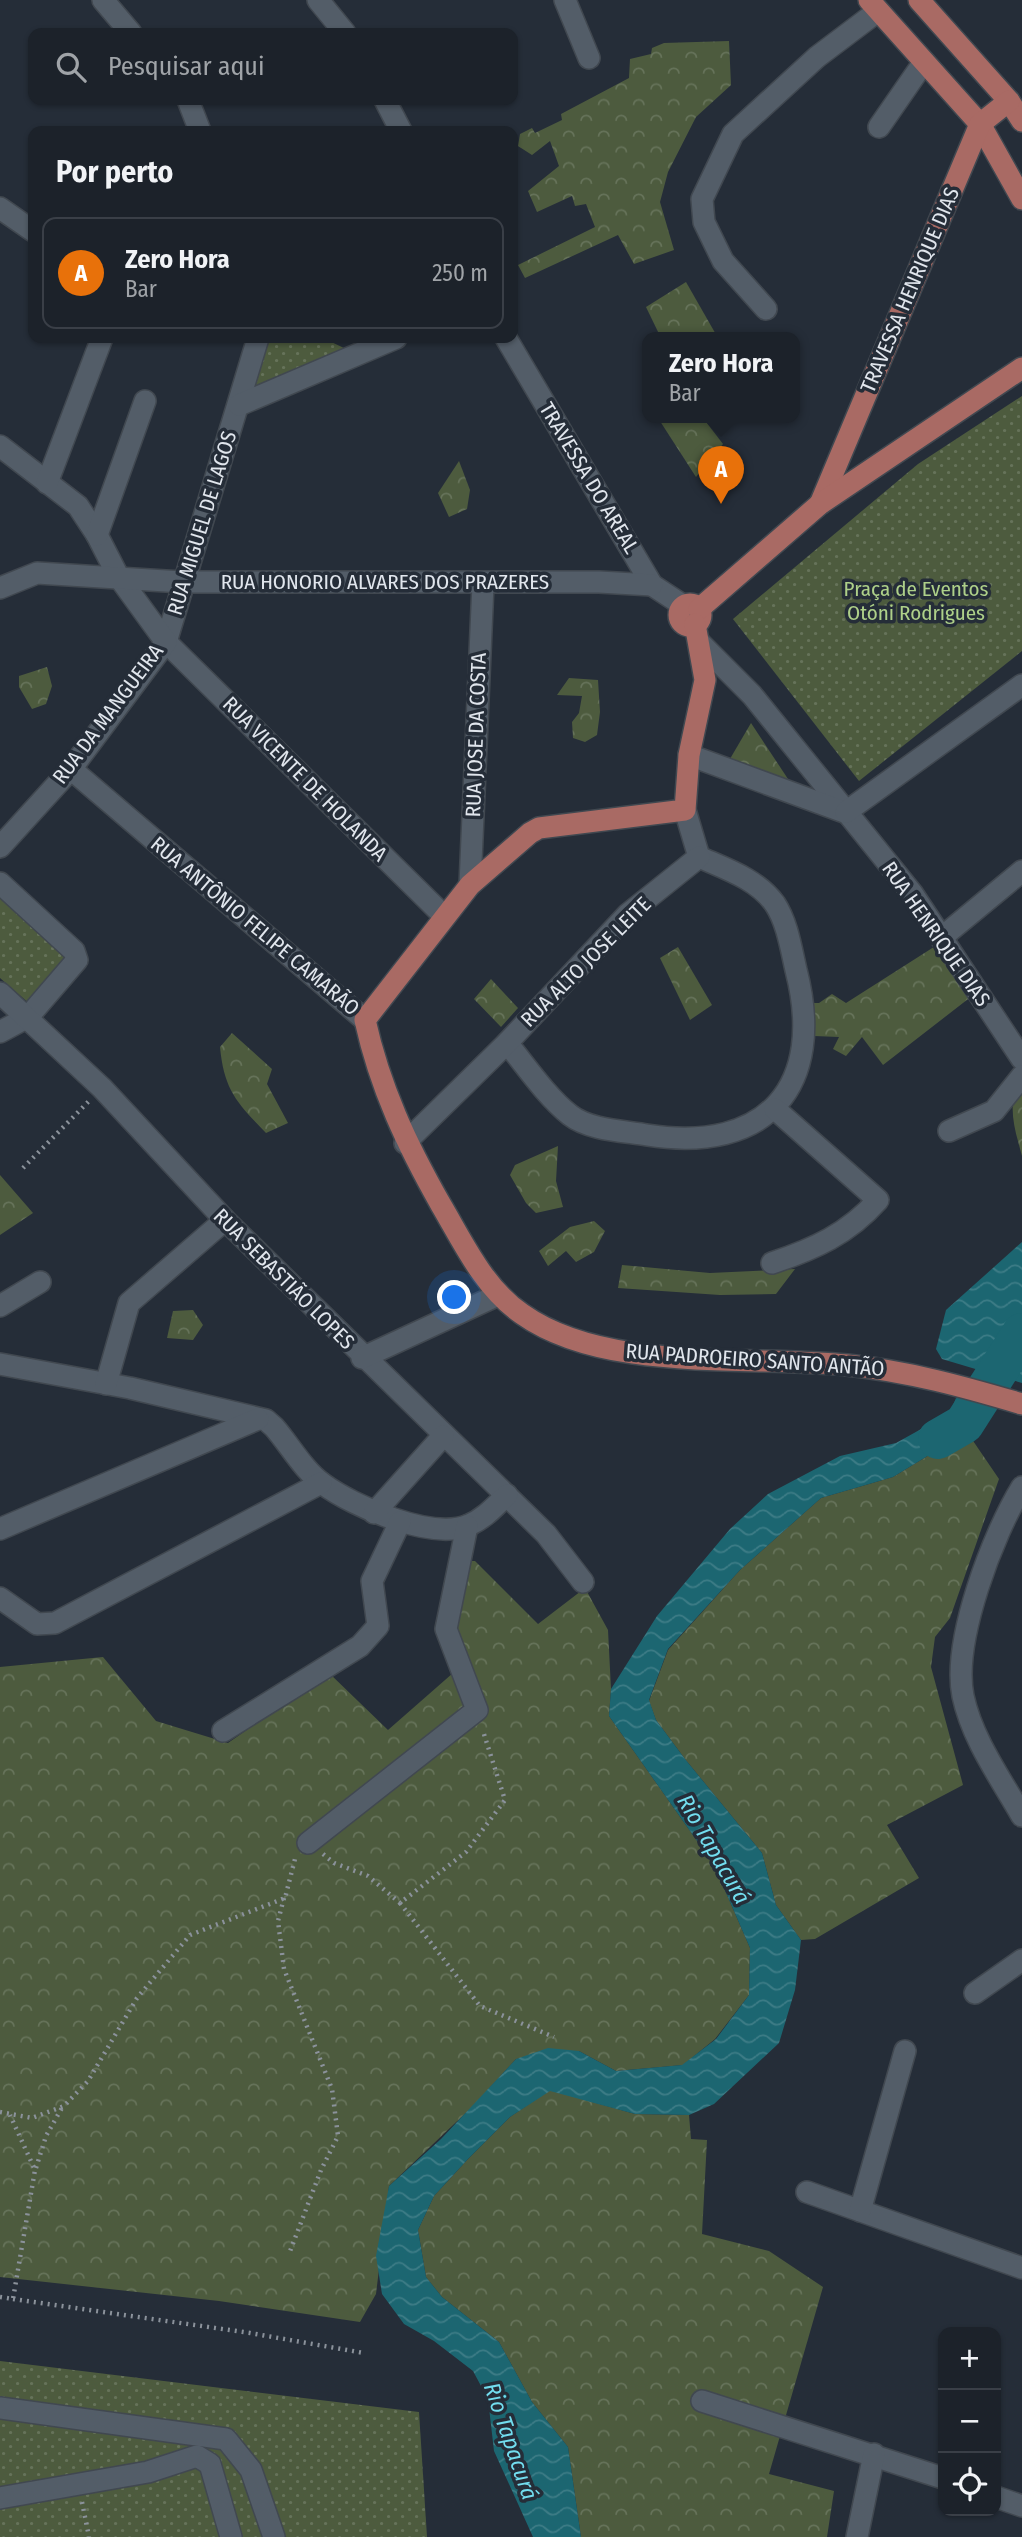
<!DOCTYPE html>
<html lang="pt">
<meta charset="utf-8">
<style>
:root{--surface:#1c222a;--page:#252a32;--text:#f1f3f6;--muted:#a0a4a8;--line:#3a3f47;--accent:#0b8043}
body{margin:0;font-family:"Fira Sans Condensed",sans-serif;background:var(--page);color:var(--text)}
.controls{position:absolute;right:21px;bottom:21px;display:grid;overflow:hidden;border-radius:14px;box-shadow:0 2px 5px #0004}
.controls button{width:63px;height:63px;display:grid;place-items:center;padding:0;border:0;border-bottom:2px solid var(--line);background:var(--surface);color:var(--text);font:35px sans-serif}
.you{position:absolute;left:455px;top:1298px;width:24px;height:24px;margin:-18px;border:5px solid #fff;border-radius:50%;background:#1a73e8;box-shadow:0 0 0 10px #1a73e833}
.badge{display:grid;place-items:center;width:46px;height:46px;border-radius:50%;background:var(--accent);color:#fff;font-size:23px;font-weight:700}
.pin{position:absolute;translate:-50% -58px;filter:drop-shadow(0 2px 4px #0008)}
.pin::after{content:'';position:absolute;top:37px;width:24px;height:21px;background:inherit;clip-path:polygon(0 0,100% 0,50% 100%)}
.popup{position:absolute;left:642px;top:332px;width:158px;height:91px;box-sizing:border-box;display:grid;place-content:center;border-radius:14px;background:var(--surface);filter:drop-shadow(0 2px 5px #0005);font-size:23px;white-space:nowrap;color:var(--muted)}
.popup b{font-size:26px;color:var(--text)}
.popup::after{content:'';position:absolute;left:50%;top:100%;margin-left:-14px;border:14px solid transparent;border-top-color:var(--surface)}
.list{margin:0;padding:0;list-style:none}
h2{display:flex;justify-content:space-between;align-items:center;height:91px;margin:0;padding:0 28px;font-size:30px}
h2 small{font-size:23px;font-weight:400;color:var(--muted)}
.list li{display:grid;grid-template-columns:46px 1fr auto;gap:21px;align-items:center;box-sizing:border-box;height:112px;margin:0 14px 14px;padding:0 14px;border:2px solid var(--line);border-radius:14px}
.list b{display:block;font-size:26px;white-space:nowrap}
.list p{margin:0;font-size:23px;white-space:nowrap;color:var(--muted)}
.list em{font-size:23px;font-style:normal;color:var(--muted)}
.icon{flex:none;width:38px;height:38px;fill:none;stroke:currentColor;stroke-width:2;stroke-linecap:round;stroke-linejoin:round}
.map{position:relative;flex:none;width:1022px;height:2537px;overflow:hidden}
.search{position:absolute;background:var(--surface);box-shadow:0 2px 5px #0004;left:28px;top:28px;width:490px;height:77px;display:flex;align-items:center;gap:18px;box-sizing:border-box;padding:0 24px;border-radius:14px;color:var(--muted);font-size:26px}
.panel{position:absolute;background:var(--surface);box-shadow:0 2px 5px #0004;left:28px;top:126px;width:490px;height:217px;border-radius:14px}
.map>svg:first-child{display:block}
</style>
<div class="map">
<svg width="1022" height="2537" viewBox="0 0 1022 2537">
<defs>
<pattern id="green-dots" width="8" height="8" patternUnits="userSpaceOnUse" patternTransform="scale(1.75)"><rect width="8" height="8" fill="#4d5b3e"/><path d="M2 2h.1M6 6h.1" fill="none" stroke="#66735a" stroke-width="1.8" stroke-linecap="round"/></pattern>
<pattern id="forest-crowns" width="20" height="18" patternUnits="userSpaceOnUse" patternTransform="scale(1.75)"><rect width="20" height="18" fill="#4d5b3e"/><path d="M2 6a3 3 0 1 1 6 0M12 15a3 3 0 1 1 6 0" fill="none" stroke="#66735a"/></pattern>
<pattern id="water-waves" width="16" height="10" patternUnits="userSpaceOnUse" patternTransform="scale(1.75)"><rect width="16" height="10" fill="#1c6671"/><path d="M0 5q4-4 8 0t8 0" fill="none" stroke="#3d7c86"/></pattern>
</defs>
<rect width="100%" height="100%" fill="#252d38"/>
<!-- green -->
<g fill="url(#green-dots)">
<polygon points="266,338 323,338 346,349 252,391"/>
<polygon points="1022,396 1022,651 859,781 733,619 918,464"/>
<polygon points="0,896 71,959 31,1005 0,978"/>
<polygon points="0,2361 419,2412 427,2537 0,2537"/>
</g>
<!-- forest -->
<g fill="url(#forest-crowns)">
<polygon points="729,41 731,85 696,117 668,172 660,202 674,250 634,264 618,235 525,278 518,265 595,227 586,204 575,206 572,196 537,212 528,191 559,166 550,141 532,155 518,146 520,134 532,128 535,133 562,120 561,114 629,78 630,59 651,54 652,48 664,43"/>
<polygon points="686,282 718,338 661,338 646,307"/>
<polygon points="658,418 703,418 723,444 696,477"/>
<polygon points="459,461 470,490 467,509 449,517 438,493"/>
<polygon points="47,667 52,686 46,704 32,709 19,687 19,676"/>
<polygon points="569,678 598,680 600,712 597,735 585,742 573,738 572,722 579,713 582,696 557,695"/>
<polygon points="751,723 788,779 790,787 727,764"/>
<polygon points="937,945 972,996 883,1065 862,1037 846,1056 833,1049 839,1037 814,1036 811,1003 819,1003 832,994 846,1003"/>
<polygon points="678,947 712,1005 690,1020 660,958"/>
<polygon points="491,979 518,1008 501,1027 474,999"/>
<path d="M 232,1033 L 272,1069 L 267,1084 L 288,1123 L 266,1133 C 237,1103 224,1090 220,1047 Z"/>
<path d="M 1022,1078 L 1022,1156 C 1015,1130 1005,1101 1022,1078 Z"/>
<polygon points="558,1146 556,1181 563,1207 536,1213 526,1203 510,1175 515,1165"/>
<polygon points="0,1175 33,1213 0,1235"/>
<polygon points="594,1221 605,1231 594,1252 576,1262 566,1251 548,1266 539,1251 570,1227"/>
<polygon points="622,1265 710,1273 795,1269 776,1294 720,1295 618,1288"/>
<polygon points="193,1310 203,1325 193,1340 167,1338 173,1311"/>
<polygon points="967,1432 999,1479 950,1618 935,1637 931,1667 963,1785 887,1825 919,1878 815,1939 801,1940 776,1905 762,1853 685,1759 656,1720 649,1701 668,1650 740,1570 821,1498 893,1477"/>
<polygon points="467,1561 475,1561 538,1624 585,1588 608,1630 611,1689 609,1716 714,1865 750,1948 749,1995 715,2039 683,2065 616,2071 579,2051 516,2059 473,2106 389,2186 376,2294 360,2322 219,2301 0,2277 0,1667 103,1657 156,1721 228,1743 329,1673 388,1730 461,1666 446,1629"/>
<polygon points="550,2090 635,2114 689,2115 691,2139 707,2140 702,2234 769,2251 823,2287 769,2474 834,2491 827,2537 581,2537 568,2447 532,2402 499,2342 442,2297 426,2277 418,2230 434,2196 468,2159 510,2117"/>
</g>
<!-- water -->
<g fill="url(#water-waves)">
<polygon points="1022,1242 1022,1383 942,1359 936,1349 946,1310"/>
<polygon points="956,1398 990,1407 967,1432 893,1477 821,1498 740,1570 668,1649 649,1700 656,1720 685,1759 762,1853 776,1905 801,1940 795,1990 779,2043 714,2104 689,2115 635,2114 550,2091 510,2117 468,2159 434,2196 418,2230 426,2277 442,2297 499,2342 532,2402 568,2447 581,2537 533,2537 494,2451 488,2399 473,2371 434,2341 404,2324 382,2294 376,2256 389,2186 441,2139 516,2059 548,2048 579,2051 616,2071 682,2065 716,2039 749,1995 750,1948 714,1865 609,1716 611,1689 657,1616 730,1529 768,1494 840,1456 896,1443 950,1413"/>
</g>
<g fill="none" stroke-linecap="round" stroke-linejoin="round">
<!-- river -->
<polyline stroke="#1c6671" stroke-width="40" points="938,1439 964,1424 1022,1333"/>
<defs>
<g id="minor">
<polyline points="103,0 131,33"/>
<polyline points="318,0 345,33"/>
<polyline points="565,0 589,58"/>
<polyline points="188,100 200,131"/>
<polyline points="385,100 401,131"/>
<polyline points="879,127 924,62"/>
<polyline points="0,208 33,231"/>
<polyline points="766,309 723,261 704,222 702,199 733,134 817,57 878,11"/>
<polyline points="258,338 166,642 444,916"/>
<polyline points="506,338 652,585 684,606"/>
<polyline points="239,405 396,338"/>
<polyline points="0,446 78,506 97,535 118,576 166,642 71,769 0,847"/>
<polyline points="47,483 102,338"/>
<polyline points="97,535 145,401"/>
<polyline points="0,588 37,573 182,582 599,582 652,585"/>
<polyline points="699,642 752,695 912,893 1022,1059"/>
<polyline points="689,755 844,812"/>
<polyline points="71,769 365,1020"/>
<polyline points="846,812 1022,685"/>
<polyline points="0,883 74,951 77,960 28,1017 0,1032"/>
<polyline points="470,885 483,584"/>
<polyline points="941,938 1022,871"/>
<polyline points="0,993 102,1088 225,1220 546,1534 583,1582"/>
<path d="M 507,1043 C 526,1066 546,1096 570,1115 C 589,1130 623,1131 647,1135 C 767,1154 826,1086 796,970 C 791,948 787,922 775,904 C 757,879 726,869 699,857 L 685,810"/>
<polyline points="949,1131 994,1111 1022,1076"/>
<polyline points="405,1143 507,1043 628,914 699,857"/>
<path d="M 772,1263 C 814,1249 848,1234 878,1200 L 775,1109"/>
<polyline points="0,1306 40,1282"/>
<polyline points="362,1358 498,1295"/>
<path d="M 0,1364 L 130,1388 L 266,1420 L 274,1427 C 289,1444 304,1471 323,1484 C 353,1506 432,1541 469,1525 C 484,1519 495,1506 507,1495"/>
<polyline points="106,1384 129,1303 225,1220"/>
<path d="M 1022,1487 C 993,1534 952,1641 963,1696 C 972,1739 1001,1779 1022,1816"/>
<polyline points="374,1513 443,1436"/>
<polyline points="0,1529 258,1419"/>
<polyline points="0,1598 37,1624 55,1623 321,1483"/>
<polyline points="223,1731 360,1646 378,1626 372,1581 400,1522"/>
<polyline points="308,1843 477,1710 446,1629 467,1526"/>
<polyline points="975,1993 1022,1960"/>
<polyline points="807,2192 1022,2268"/>
<polyline points="860,2211 905,2051"/>
<polyline points="702,2401 943,2478"/>
<polyline points="0,2408 226,2439 251,2470 274,2537"/>
<polyline points="996,2497 1022,2506"/>
<polyline points="0,2498 148,2472 197,2456 210,2464 231,2537"/>
<polyline points="857,2537 874,2454"/>
</g>
<g id="major">
<polyline points="869,0 980,124 1022,199"/>
<polyline points="919,0 1009,101 1022,121"/>
<polyline points="820,504 980,124 1009,101"/>
<circle cx="690" cy="615" r="11"/>
<polyline points="699,609 820,504 1022,368"/>
<path d="M 695,624 L 705,680 L 689,755 L 685,810 L 539,828 L 530,833 L 470,885 L 365,1020 C 380,1088 407,1145 441,1205 C 464,1244 484,1288 522,1314 C 605,1373 749,1355 847,1365 C 907,1371 965,1387 1022,1404"/>
</g>
</defs>
<!-- minor casing -->
<use href="#minor" stroke="#414850" stroke-width="24"/>
<!-- major casing -->
<use href="#major" stroke="#414850" stroke-width="24"/>
<!-- path -->
<g stroke="#8b929b" stroke-width="4.5" stroke-dasharray="2 5" stroke-linecap="butt">
<polyline points="23,1168 89,1101"/>
<polyline points="323,1854 334,1863 368,1876 400,1903 466,1852 505,1800 483,1731"/>
<polyline points="284,1898 278,1921 284,1969 332,2089 338,2136 321,2170 289,2254"/>
<polyline points="400,1903 480,2006 554,2037"/>
<polyline points="0,2112 32,2118 64,2106 88,2081 137,1998 190,1935 285,1898 295,1859"/>
<polyline points="36,2168 46,2136 63,2106"/>
<polyline points="0,2297 13,2299 35,2170 10,2115"/>
<polyline points="13,2299 250,2333 364,2353"/>
<polyline points="82,2502 89,2537"/>
</g>
<!-- minor -->
<use href="#minor" stroke="#535d68" stroke-width="21"/>
<!-- major -->
<use href="#major" stroke="#a96a64" stroke-width="21"/>
</g>
<g text-anchor="middle" dominant-baseline="central" stroke-width="7" stroke-linejoin="round" paint-order="stroke">
<!-- street labels -->
<g font-size="21" fill="#e1e6ed" stroke="#252d38">
<text transform="translate(910 290) rotate(-67)">TRAVESSA HENRIQUE DIAS</text>
<text transform="translate(589 478) rotate(59)">TRAVESSA DO AREAL</text>
<text transform="translate(202 523) rotate(-73)">RUA MIGUEL DE LAGOS</text>
<text x="385" y="582">RUA HONORIO ALVARES DOS PRAZERES</text>
<text transform="translate(108 714) rotate(-53)">RUA DA MANGUEIRA</text>
<text transform="translate(476 735) rotate(-88)">RUA JOSE DA COSTA</text>
<text transform="translate(305 779) rotate(45)">RUA VICENTE DE HOLANDA</text>
<text transform="translate(255 926) rotate(40)">RUA ANTÔNIO FELIPE CAMARÃO</text>
<text transform="translate(936 934) rotate(55)">RUA HENRIQUE DIAS</text>
<text transform="translate(586 962) rotate(-45)">RUA ALTO JOSE LEITE</text>
<text transform="translate(284 1279) rotate(45)">RUA SEBASTIÃO LOPES</text>
<text transform="translate(755 1360) rotate(4)">RUA PADROEIRO SANTO ANTÃO</text>
</g>
<!-- park labels -->
<g font-size="21" fill="#aed089" stroke="#252d38">
<text x="916" y="589">Praça de Eventos<tspan x="916" dy="24">Otóni Rodrigues</tspan></text>
</g>
<!-- water labels -->
<g font-size="23" font-style="italic" fill="#72ddef" stroke="#252d38">
<text transform="translate(714 1849) rotate(60)">Rio Tapacurá</text>
<text transform="translate(511 2441) rotate(71)">Rio Tapacurá</text>
</g>
</g>
</svg>
<div class="controls">
<button>+</button>
<button>−</button>
<button><svg class="icon" aria-label="locate" viewBox="0 0 24 24"><circle cx="12" cy="12" r="6"/><path d="M12 2v4M12 18v4M2 12h4M18 12h4"/></svg></button>
</div>
<div class="you"></div>
<div class="pin badge" style="left:721px;top:504px;background:#e8710a">A</div>
<div class="popup"><b>Zero Hora</b>Bar</div>
<div class="search"><svg class="icon" aria-label="search" viewBox="0 0 24 24"><circle cx="10" cy="10" r="6"/><path d="M15 15l6 6"/></svg>Pesquisar aqui</div>
<section class="panel">
<h2>Por perto<small></small></h2>
<ul class="list">
<li><span class="badge" style="background:#e8710a">A</span><div><b>Zero Hora</b><p>Bar</p></div><em>250 m</em></li>
</ul>
</section>
</div>
